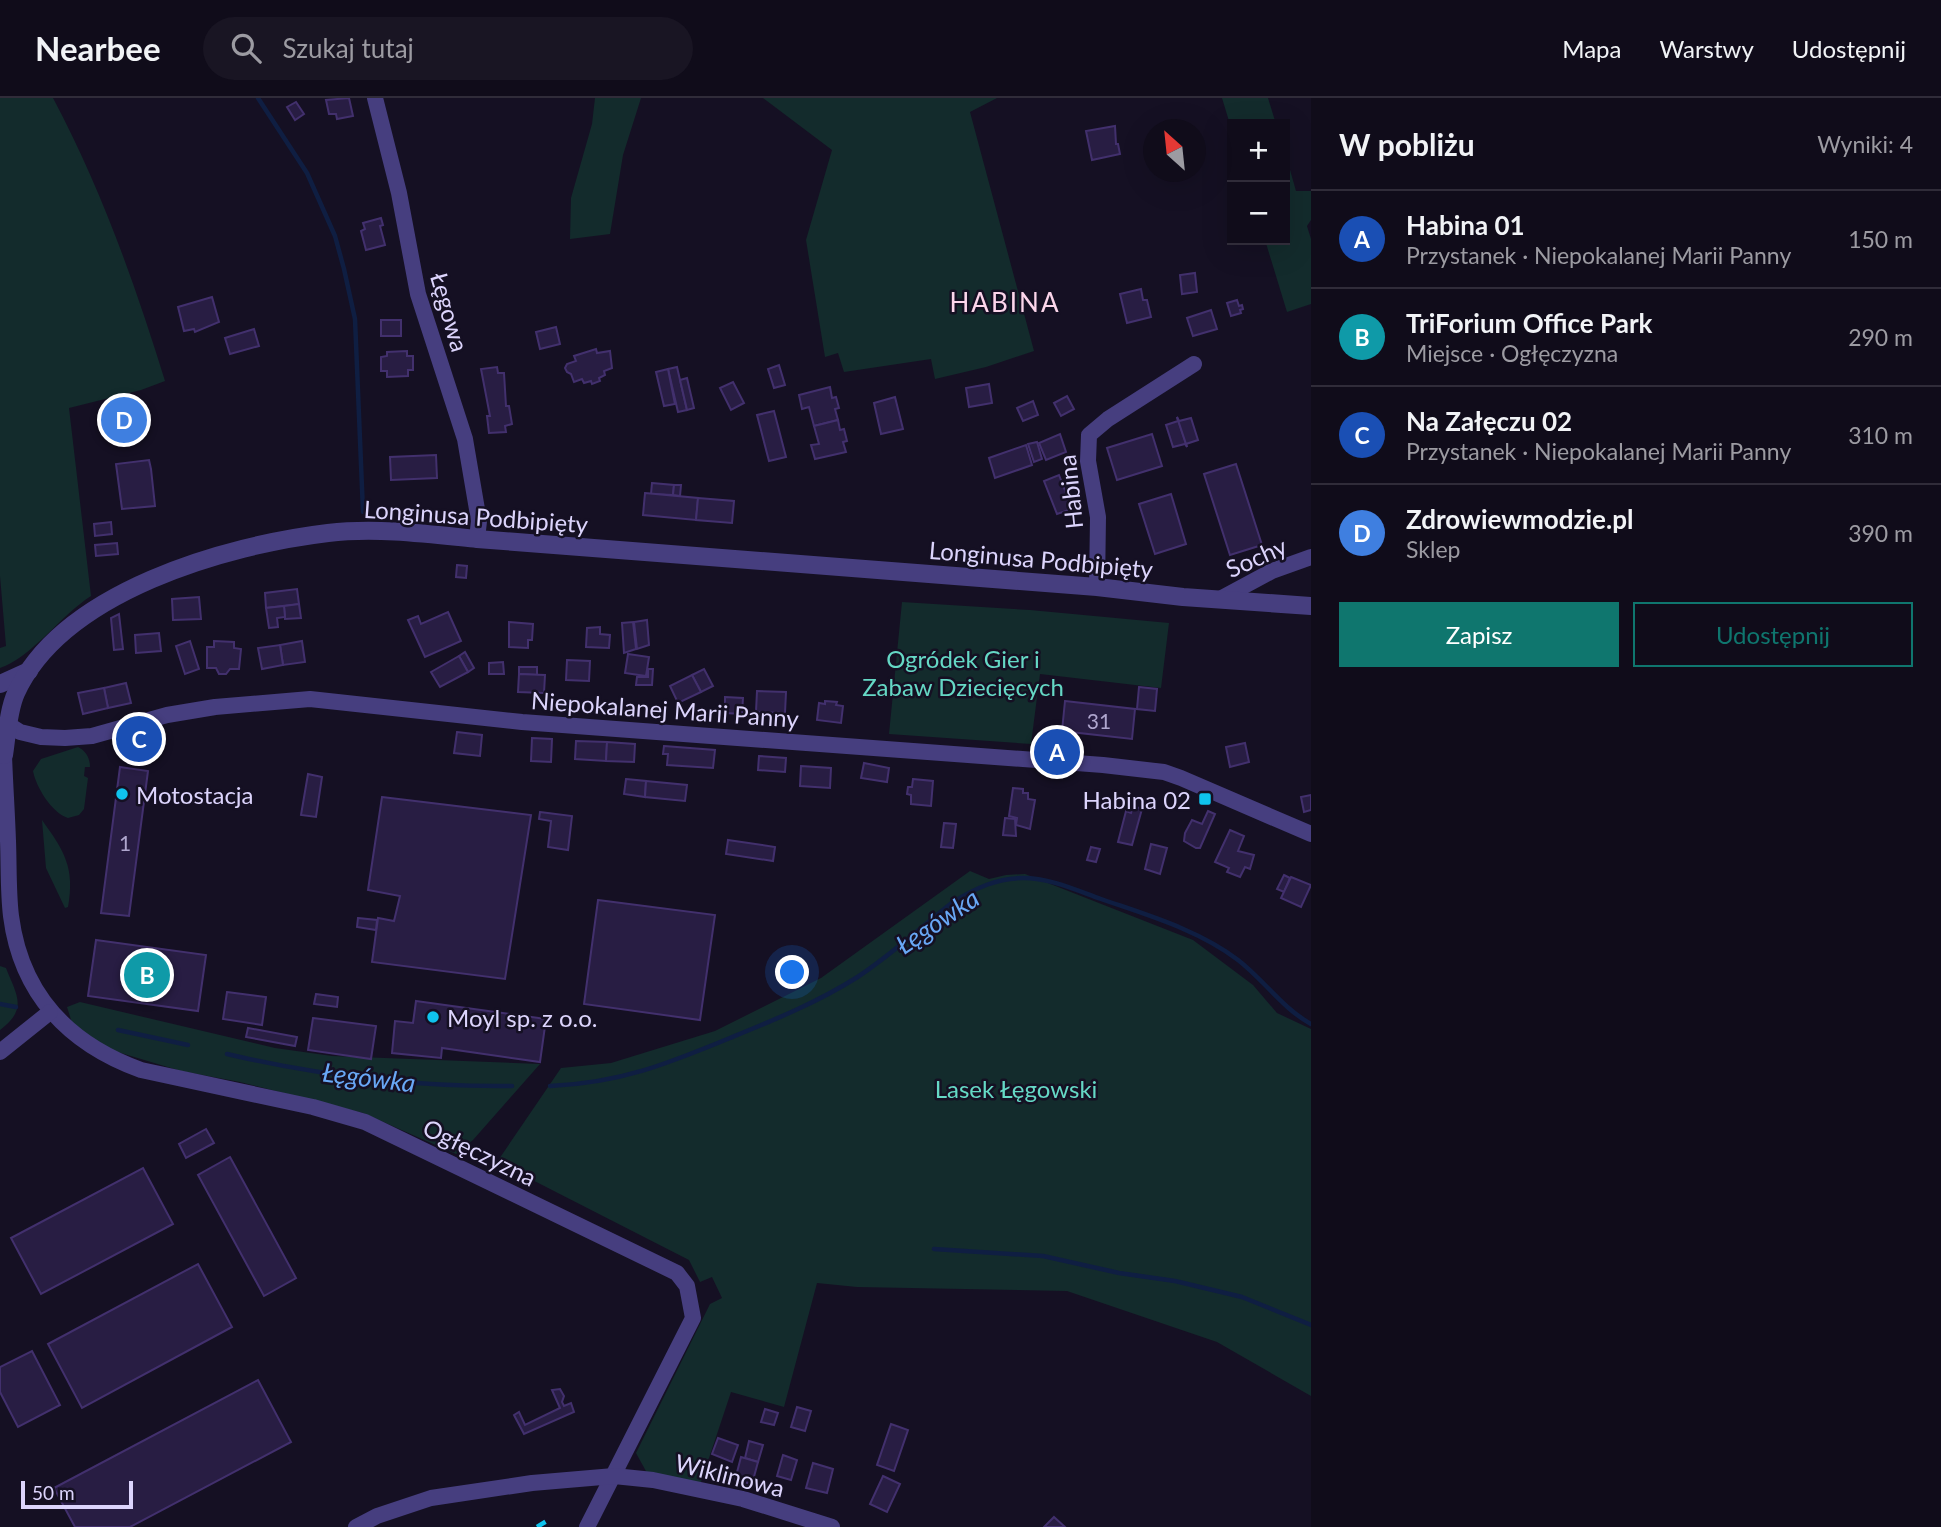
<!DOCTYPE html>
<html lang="pl">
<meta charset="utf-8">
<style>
:root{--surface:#100c1a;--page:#191523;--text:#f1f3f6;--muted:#9c9ba2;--line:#302c39;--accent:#0f766e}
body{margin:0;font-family:Lato,sans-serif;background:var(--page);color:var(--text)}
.controls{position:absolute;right:21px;top:21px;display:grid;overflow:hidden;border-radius:0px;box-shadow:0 7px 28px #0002}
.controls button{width:63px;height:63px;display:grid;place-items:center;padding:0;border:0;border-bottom:2px solid var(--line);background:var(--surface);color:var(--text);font:35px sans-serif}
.compass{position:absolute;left:1143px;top:21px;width:63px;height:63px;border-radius:50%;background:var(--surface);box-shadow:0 7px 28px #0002;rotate:333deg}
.scale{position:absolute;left:21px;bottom:18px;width:112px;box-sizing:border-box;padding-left:7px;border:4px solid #dcd4fc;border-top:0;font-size:19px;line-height:24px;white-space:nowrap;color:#dcd4fc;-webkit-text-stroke:5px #151023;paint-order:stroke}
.you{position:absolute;left:793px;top:875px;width:24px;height:24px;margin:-18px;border:5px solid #fff;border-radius:50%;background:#1a73e8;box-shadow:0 0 0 10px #1a73e833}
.badge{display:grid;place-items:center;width:46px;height:46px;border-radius:50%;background:var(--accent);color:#fff;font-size:23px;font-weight:700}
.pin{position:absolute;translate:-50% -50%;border:4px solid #fff;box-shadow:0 2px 7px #0006}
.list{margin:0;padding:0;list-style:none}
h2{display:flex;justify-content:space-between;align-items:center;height:91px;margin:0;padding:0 28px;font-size:30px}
h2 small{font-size:23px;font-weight:400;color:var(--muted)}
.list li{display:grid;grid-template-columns:46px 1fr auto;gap:21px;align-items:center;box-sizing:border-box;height:98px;padding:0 28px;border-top:2px solid var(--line)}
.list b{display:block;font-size:26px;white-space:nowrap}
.list p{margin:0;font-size:23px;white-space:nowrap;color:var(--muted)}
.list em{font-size:23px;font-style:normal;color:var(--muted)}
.actions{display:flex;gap:14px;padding:21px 28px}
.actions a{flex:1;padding:16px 0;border:2px solid var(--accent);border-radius:0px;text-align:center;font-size:24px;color:var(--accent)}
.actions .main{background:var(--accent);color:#fff}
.icon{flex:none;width:38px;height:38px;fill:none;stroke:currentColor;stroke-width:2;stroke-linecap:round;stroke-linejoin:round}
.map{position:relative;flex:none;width:1311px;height:1429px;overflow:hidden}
header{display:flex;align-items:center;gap:42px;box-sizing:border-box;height:98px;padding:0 35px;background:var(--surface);border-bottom:2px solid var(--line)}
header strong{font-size:33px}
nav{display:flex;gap:38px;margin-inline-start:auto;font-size:24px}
.search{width:490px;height:63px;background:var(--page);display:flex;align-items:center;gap:18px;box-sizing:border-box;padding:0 24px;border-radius:38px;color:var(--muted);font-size:26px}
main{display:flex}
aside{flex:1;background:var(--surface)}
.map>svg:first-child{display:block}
</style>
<header>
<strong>Nearbee</strong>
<div class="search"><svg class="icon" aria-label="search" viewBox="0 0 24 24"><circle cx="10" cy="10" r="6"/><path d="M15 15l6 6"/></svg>Szukaj tutaj</div>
<nav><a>Mapa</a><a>Warstwy</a><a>Udostępnij</a></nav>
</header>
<main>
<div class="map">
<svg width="1311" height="1429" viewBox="0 0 1311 1429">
<rect width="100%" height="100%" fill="#151023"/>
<!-- green -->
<g fill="#132b2c">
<path d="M 0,0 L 53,0 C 101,90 135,186 165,283 L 141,292 L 69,310 L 91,498 C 61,517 31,560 0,570 L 0,550 L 6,548 L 0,478 Z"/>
<polygon points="595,0 641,0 623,57 610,136 570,141 571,100 592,26"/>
<polygon points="763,0 997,0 970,14 1034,253 986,269 935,281 931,261 844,274 838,255 825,259 806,142 832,52"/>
<polygon points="1222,0 1268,0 1276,26 1232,26 1232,33"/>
<polygon points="1285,54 1296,93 1311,93 1311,122 1307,128 1311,141 1311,206 1287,214 1265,142 1285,142"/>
<polygon points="902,504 1030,512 1169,525 1161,590 1040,576 1031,646 889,636"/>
<path d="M 78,649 C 86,653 90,660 90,669 L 85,669 L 84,678 L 88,680 L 84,711 L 79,717 L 68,720 C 52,715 36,689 33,673 L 41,661 Z"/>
<path d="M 42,722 C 64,753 75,769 68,809 L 65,810 L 46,770 Z"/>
<polygon points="970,773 989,781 1006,777 1025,776 1193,842 1253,887 1277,915 1311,931 1311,1298 1217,1244 1067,1193 857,1189 817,1185 784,1309 731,1294 700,1387 647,1375 636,1355 710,1206 722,1200 712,1179 700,1184 689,1162 497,1064 561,970 611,965 715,933 821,880"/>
<path d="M 0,868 L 6,870 C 17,898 28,911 0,932 Z"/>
<polygon points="80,904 275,950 332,958 540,966 473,1042 456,1056 363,1015 240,984 181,973 111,952 73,928 67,909"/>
</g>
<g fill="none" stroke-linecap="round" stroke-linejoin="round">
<!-- stream -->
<g stroke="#0f1e42" stroke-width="4.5">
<polyline points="258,0 307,75 335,138 344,171 355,221 363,414"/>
<polyline points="0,906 16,909"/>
<polyline points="118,932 188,947"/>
<path d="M 227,956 C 321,978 416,989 512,988"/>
<path d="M 550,988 C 620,985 667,966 730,940 C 774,922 816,905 856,880 C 890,858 921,829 953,804 C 976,790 997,780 1023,780 C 1050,780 1076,792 1101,801 C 1147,817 1199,832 1238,862 C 1264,882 1282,910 1311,926"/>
<polyline points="934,1151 1043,1158 1119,1175 1175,1183 1242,1199 1311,1227"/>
</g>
</g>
<!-- building -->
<g fill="#281d43" stroke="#42306d" stroke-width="2">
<polygon points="349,0 353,18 337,21 336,16 329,16 326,2"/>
<polygon points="296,4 304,16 295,22 287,9"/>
<polygon points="1115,28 1116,46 1118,46 1120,56 1092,62 1086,33"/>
<polygon points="381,120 383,127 380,128 385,147 366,152 361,133 365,131 363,125"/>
<polygon points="1195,175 1197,194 1182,196 1180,177"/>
<polygon points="1141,191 1143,202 1147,202 1151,219 1127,225 1120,196"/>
<polygon points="212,199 219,224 195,234 194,231 184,233 178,209"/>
<polygon points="1237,202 1239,208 1242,207 1243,211 1240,212 1241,215 1231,218 1227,205"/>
<polygon points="1211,212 1217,231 1193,238 1187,220"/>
<rect x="381" y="222" width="20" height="16"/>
<polygon points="556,229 560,246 540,251 536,234"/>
<polygon points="254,231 259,248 230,256 225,240"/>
<polygon points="596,251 597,255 610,253 612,270 604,273 605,277 599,280 600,283 592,286 591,283 584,285 582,281 574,284 571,276 567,274 565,270 567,266 576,263 574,258"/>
<polygon points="407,253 407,258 413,258 413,272 408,272 408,278 387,279 387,273 381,273 381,259 387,258 387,254"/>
<polygon points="779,267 785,287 774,290 768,271"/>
<polygon points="497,269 498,275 504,275 506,308 509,308 512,326 505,328 506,334 489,335 487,318 490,318 481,271"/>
<polygon points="677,269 687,312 678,314 668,271"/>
<polygon points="668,271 675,306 664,308 656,274"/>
<polygon points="687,280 694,310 687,312 680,282"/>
<polygon points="733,284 744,305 731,312 720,290"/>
<polygon points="989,286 992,305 969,309 966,290"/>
<polygon points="830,289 832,300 836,299 839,310 835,311 838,322 814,328 809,309 802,311 799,297"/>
<polygon points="1067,298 1074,311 1061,318 1054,305"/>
<polygon points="895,299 903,331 881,336 874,305"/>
<polygon points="1033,303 1038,317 1023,323 1017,310"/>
<polygon points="130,308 130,310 140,308 144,329 109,336 105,315"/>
<polygon points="774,313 786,359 769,363 757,317"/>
<polygon points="1177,319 1187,349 1185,346 1173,349 1166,327 1178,323"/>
<polygon points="1177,319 1179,323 1191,320 1198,342 1186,346 1187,349"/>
<polygon points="838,322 840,332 844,331 847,343 843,344 846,354 815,361 811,347 819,346 814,328"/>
<polygon points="1060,336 1066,354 1046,362 1039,345"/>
<polygon points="1152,336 1162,368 1117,382 1107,350"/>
<polygon points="1037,344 1042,361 1034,364 1028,346"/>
<polygon points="1026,347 1032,367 995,380 989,360"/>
<polygon points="436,357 437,380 391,382 390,359"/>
<polygon points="149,362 151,371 155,408 122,411 116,366"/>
<polygon points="1236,366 1262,447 1230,457 1204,376"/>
<polygon points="1059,377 1072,411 1057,416 1044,383"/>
<polygon points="652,385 674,387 673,397 651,396"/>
<polygon points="674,387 681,387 680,398 673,397"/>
<polygon points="645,395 698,400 696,422 643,417"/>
<polygon points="1171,396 1186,446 1155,456 1139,406"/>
<polygon points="698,400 734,403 732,425 696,422"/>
<polygon points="111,424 112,436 95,438 94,426"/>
<polygon points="117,445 118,456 96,458 95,447"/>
<polygon points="457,467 467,468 466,480 456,479"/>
<polygon points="297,491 299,506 266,510 265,495"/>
<polygon points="199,499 201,521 173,522 172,501"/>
<polygon points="299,506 301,520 285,521 284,508"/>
<polygon points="284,508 285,519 277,520 278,529 269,530 266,510"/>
<polygon points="448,514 461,543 425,559 408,522 418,518 421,526"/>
<polygon points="119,516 123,551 114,552 111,520"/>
<polygon points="647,522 649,547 637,551 634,524"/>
<polygon points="509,524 533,526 532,542 528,542 528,550 509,549"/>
<polygon points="633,524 636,551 624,555 622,525"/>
<polygon points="600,529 600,536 610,537 609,550 586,549 587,530"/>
<polygon points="159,535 161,553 136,555 135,537"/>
<polygon points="190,543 199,571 185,576 176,548"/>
<polygon points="214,543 234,544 234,550 241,551 239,571 230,571 226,576 219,576 216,570 207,570 207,549 214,549"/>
<polygon points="302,543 305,564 283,567 280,547"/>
<polygon points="280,547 283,567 262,571 258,550"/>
<polygon points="465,554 474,570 468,574 459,558"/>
<polygon points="628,556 649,559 646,578 625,575"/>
<polygon points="459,558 468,574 440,589 431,574"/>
<polygon points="567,562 590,563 589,583 566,582"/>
<polygon points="503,564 504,576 489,576 489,565"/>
<polygon points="519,569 537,569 537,577 519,576"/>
<polygon points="648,571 653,571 652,587 636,587 637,579 648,579"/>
<polygon points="704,571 713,588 701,594 692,577"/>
<polygon points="519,576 545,577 544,595 518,594"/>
<polygon points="692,577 701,594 678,605 670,588"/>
<polygon points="126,585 131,605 108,610 104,590"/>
<polygon points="1139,589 1157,591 1155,613 1137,611"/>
<polygon points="104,590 108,610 83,616 78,595"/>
<polygon points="757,593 786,594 785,615 756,614"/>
<polygon points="725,599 743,600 742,616 725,615"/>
<polygon points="825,603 837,604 836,607 843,608 841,625 817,622 819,605 825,606"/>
<polygon points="1065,603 1135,611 1132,641 1062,633"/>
<polygon points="457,634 482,637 480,658 454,655"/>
<polygon points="532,640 552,641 551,664 531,663"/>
<polygon points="576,643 607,644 606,663 575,661"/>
<polygon points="607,644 635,646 634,664 606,663"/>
<polygon points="1245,645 1249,664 1230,669 1226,649"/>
<polygon points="664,648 715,652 713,670 667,667 668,656 663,656"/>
<polygon points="759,658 786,660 785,674 758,672"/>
<polygon points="864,665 889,670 887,684 861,680"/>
<polygon points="801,668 831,670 830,690 800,688"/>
<polygon points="120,669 148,673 129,818 101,815"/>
<polygon points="308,676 322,679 316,719 301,717"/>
<polygon points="626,681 646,683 645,699 624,696"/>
<polygon points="913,681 933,683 931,708 911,706 911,697 907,696 908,689 912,689"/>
<polygon points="646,683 687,687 685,703 645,699"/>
<polygon points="1013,690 1023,691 1023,695 1028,695 1028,701 1035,702 1030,731 1016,727 1017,720 1009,718"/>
<polygon points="1311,697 1311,712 1304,714 1301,699"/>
<polygon points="382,699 531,717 505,881 372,864 378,820 394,823 400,798 368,792"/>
<polygon points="1133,708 1142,711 1132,747 1118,744 1126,713 1131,715"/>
<polygon points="1208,713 1215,716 1200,750 1196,750 1184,743 1185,735 1192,722 1202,726"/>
<polygon points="540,714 572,718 568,752 548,749 551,723 539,721"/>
<polygon points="1005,720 1015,721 1016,738 1003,737"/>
<polygon points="944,725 956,726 953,750 941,749"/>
<polygon points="1230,732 1244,738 1238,753 1254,757 1250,771 1245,769 1240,779 1227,774 1229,770 1215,764"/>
<polygon points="728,742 775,749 773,763 726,756"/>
<polygon points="1151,746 1167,750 1160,776 1145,771"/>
<polygon points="1091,749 1100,751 1096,764 1087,762"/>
<polygon points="1284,777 1290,780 1284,794 1277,791"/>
<polygon points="1291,779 1311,787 1301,809 1281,800"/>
<polygon points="598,802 715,817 700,922 584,906"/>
<polygon points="358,820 377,822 376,832 357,829"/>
<polygon points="96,842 206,857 198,913 88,898"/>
<polygon points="227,894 266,899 262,927 223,921"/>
<polygon points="316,896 338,899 337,909 314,906"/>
<polygon points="416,903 546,921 540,964 442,950 441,960 392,955 395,923 413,925"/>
<polygon points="313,920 376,928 371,961 308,952"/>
<polygon points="248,930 297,939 295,948 246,939"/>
<polygon points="206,1031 214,1045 186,1060 179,1046"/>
<polygon points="230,1059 296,1180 264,1198 198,1077"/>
<polygon points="143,1070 173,1126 41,1196 11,1140"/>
<polygon points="198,1166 232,1229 82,1310 48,1246"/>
<polygon points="32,1253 60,1307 18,1329 0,1294 0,1269"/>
<polygon points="258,1282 291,1344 130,1429 75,1429 54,1390"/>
<polygon points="560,1291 564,1298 562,1304 564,1308 571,1305 574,1314 524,1336 514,1317 519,1314 525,1327 560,1310 552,1292"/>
<polygon points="797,1309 811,1313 805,1333 791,1329"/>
<polygon points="765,1311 778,1315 774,1327 761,1324"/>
<polygon points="891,1326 908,1332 894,1373 877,1367"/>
<polygon points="718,1340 738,1347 732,1364 712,1356"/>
<polygon points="749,1343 763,1347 758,1364 745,1360"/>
<polygon points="783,1357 797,1362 791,1382 777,1378"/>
<polygon points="741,1359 758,1364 752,1386 735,1382"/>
<polygon points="813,1365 833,1371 827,1395 806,1390"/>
<polygon points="883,1378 900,1386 887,1414 870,1406"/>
<polygon points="1054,1419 1065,1429 1044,1429"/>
</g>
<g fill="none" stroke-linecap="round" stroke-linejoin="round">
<!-- minor -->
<g stroke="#463e7f" stroke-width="16">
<polyline points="375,0 399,95 418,196 465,341 479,423 477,441"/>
<polyline points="1097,489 1098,419 1088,363 1089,337 1108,321 1194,266"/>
<polyline points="1220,501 1272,473 1311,459"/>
<polyline points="9,627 20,634 41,639 65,640 92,638 167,617 215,609 310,601 522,624 1103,667 1164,674 1181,680 1311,736"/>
<path d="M 4,657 C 5,686 7,714 8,743 C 9,768 8,793 11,818 C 21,896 69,946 141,972 L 313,1009 L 365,1024 L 677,1175 L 687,1188 L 693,1220 L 587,1429"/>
<polyline points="0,954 50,914"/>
<polyline points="356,1429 377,1418 431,1400 532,1385 614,1378 653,1382 743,1401 832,1429"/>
</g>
<!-- tertiary -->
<g stroke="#463e7f" stroke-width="18">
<polyline points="0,586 29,573"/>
<path d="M 4,657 C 7,638 8,613 16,595 C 63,493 227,447 328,435 C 376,429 429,436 477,441 L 1097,489 L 1183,499 L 1311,508"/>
</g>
<!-- rail -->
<polyline stroke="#0fc3ed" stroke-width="4.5" stroke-dasharray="10 9" stroke-linecap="butt" points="537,1429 550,1421"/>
</g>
<!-- markers -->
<g fill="#0fc3ed" stroke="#151023" stroke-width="2.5">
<circle cx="122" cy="696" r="7"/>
<rect x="1198" y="694" width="14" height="14" rx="3.5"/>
<circle cx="433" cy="919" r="7"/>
</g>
<g text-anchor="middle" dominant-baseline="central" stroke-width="5" stroke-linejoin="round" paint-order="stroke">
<!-- number labels -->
<g font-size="21" fill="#afa6ce">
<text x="1099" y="622">31</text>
<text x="125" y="744">1</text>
</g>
<!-- street labels -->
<g font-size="24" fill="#dcd4fc" stroke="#151023">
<text transform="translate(450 214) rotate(74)">Łęgowa</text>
<text transform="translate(1070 394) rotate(-96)">Habina</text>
<text transform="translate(476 418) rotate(4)">Longinusa Podbipięty</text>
<text transform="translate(1256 459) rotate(-24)">Sochy</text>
<text transform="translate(1041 461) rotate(5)">Longinusa Podbipięty</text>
<text transform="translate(665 611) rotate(4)">Niepokalanej Marii Panny</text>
<text transform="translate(480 1054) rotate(26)">Ogłęczyzna</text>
<text transform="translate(730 1377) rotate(14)">Wiklinowa</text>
</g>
<!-- park labels -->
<g font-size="24" fill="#65d8c5" stroke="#151023">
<text x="963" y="560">Ogródek Gier i<tspan x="963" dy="28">Zabaw Dziecięcych</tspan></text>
<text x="1016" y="990">Lasek Łęgowski</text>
</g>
<!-- poi labels -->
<g font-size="24" fill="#dcd4fc" stroke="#151023" text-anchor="start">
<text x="136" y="696">Motostacja</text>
<text x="1191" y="701" text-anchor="end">Habina 02</text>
<text x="447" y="919">Moyl sp. z o.o.</text>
</g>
<!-- neighbourhood labels -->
<g font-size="26" letter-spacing="2" fill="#fcd6eb" stroke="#151023">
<text x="1005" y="204">HABINA</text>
</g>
<!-- water labels -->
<g font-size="26" font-style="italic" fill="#69a8f6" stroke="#151023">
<text transform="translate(937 823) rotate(-34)">Łęgówka</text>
<text transform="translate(369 979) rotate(7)">Łęgówka</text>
</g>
</g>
</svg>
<div class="controls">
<button>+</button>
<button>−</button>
</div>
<svg class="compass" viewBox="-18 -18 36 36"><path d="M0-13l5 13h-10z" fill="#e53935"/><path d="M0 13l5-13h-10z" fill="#9c9ba2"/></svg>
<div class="scale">50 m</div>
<div class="you"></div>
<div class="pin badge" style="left:1057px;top:654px;background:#1a4fb4">A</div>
<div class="pin badge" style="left:147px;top:877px;background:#0f9aa8">B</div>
<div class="pin badge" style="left:139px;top:641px;background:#1a4fb4">C</div>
<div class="pin badge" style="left:124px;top:322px;background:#3f7fe0">D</div>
</div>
<aside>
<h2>W pobliżu<small>Wyniki: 4</small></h2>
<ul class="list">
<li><span class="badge" style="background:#1a4fb4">A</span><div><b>Habina 01</b><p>Przystanek · Niepokalanej Marii Panny</p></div><em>150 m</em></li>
<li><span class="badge" style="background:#0f9aa8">B</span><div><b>TriForium Office Park</b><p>Miejsce · Ogłęczyzna</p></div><em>290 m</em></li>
<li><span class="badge" style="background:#1a4fb4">C</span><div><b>Na Załęczu 02</b><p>Przystanek · Niepokalanej Marii Panny</p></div><em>310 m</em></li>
<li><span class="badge" style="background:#3f7fe0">D</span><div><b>Zdrowiewmodzie.pl</b><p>Sklep</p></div><em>390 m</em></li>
</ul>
<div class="actions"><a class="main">Zapisz</a><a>Udostępnij</a></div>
</aside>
</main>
